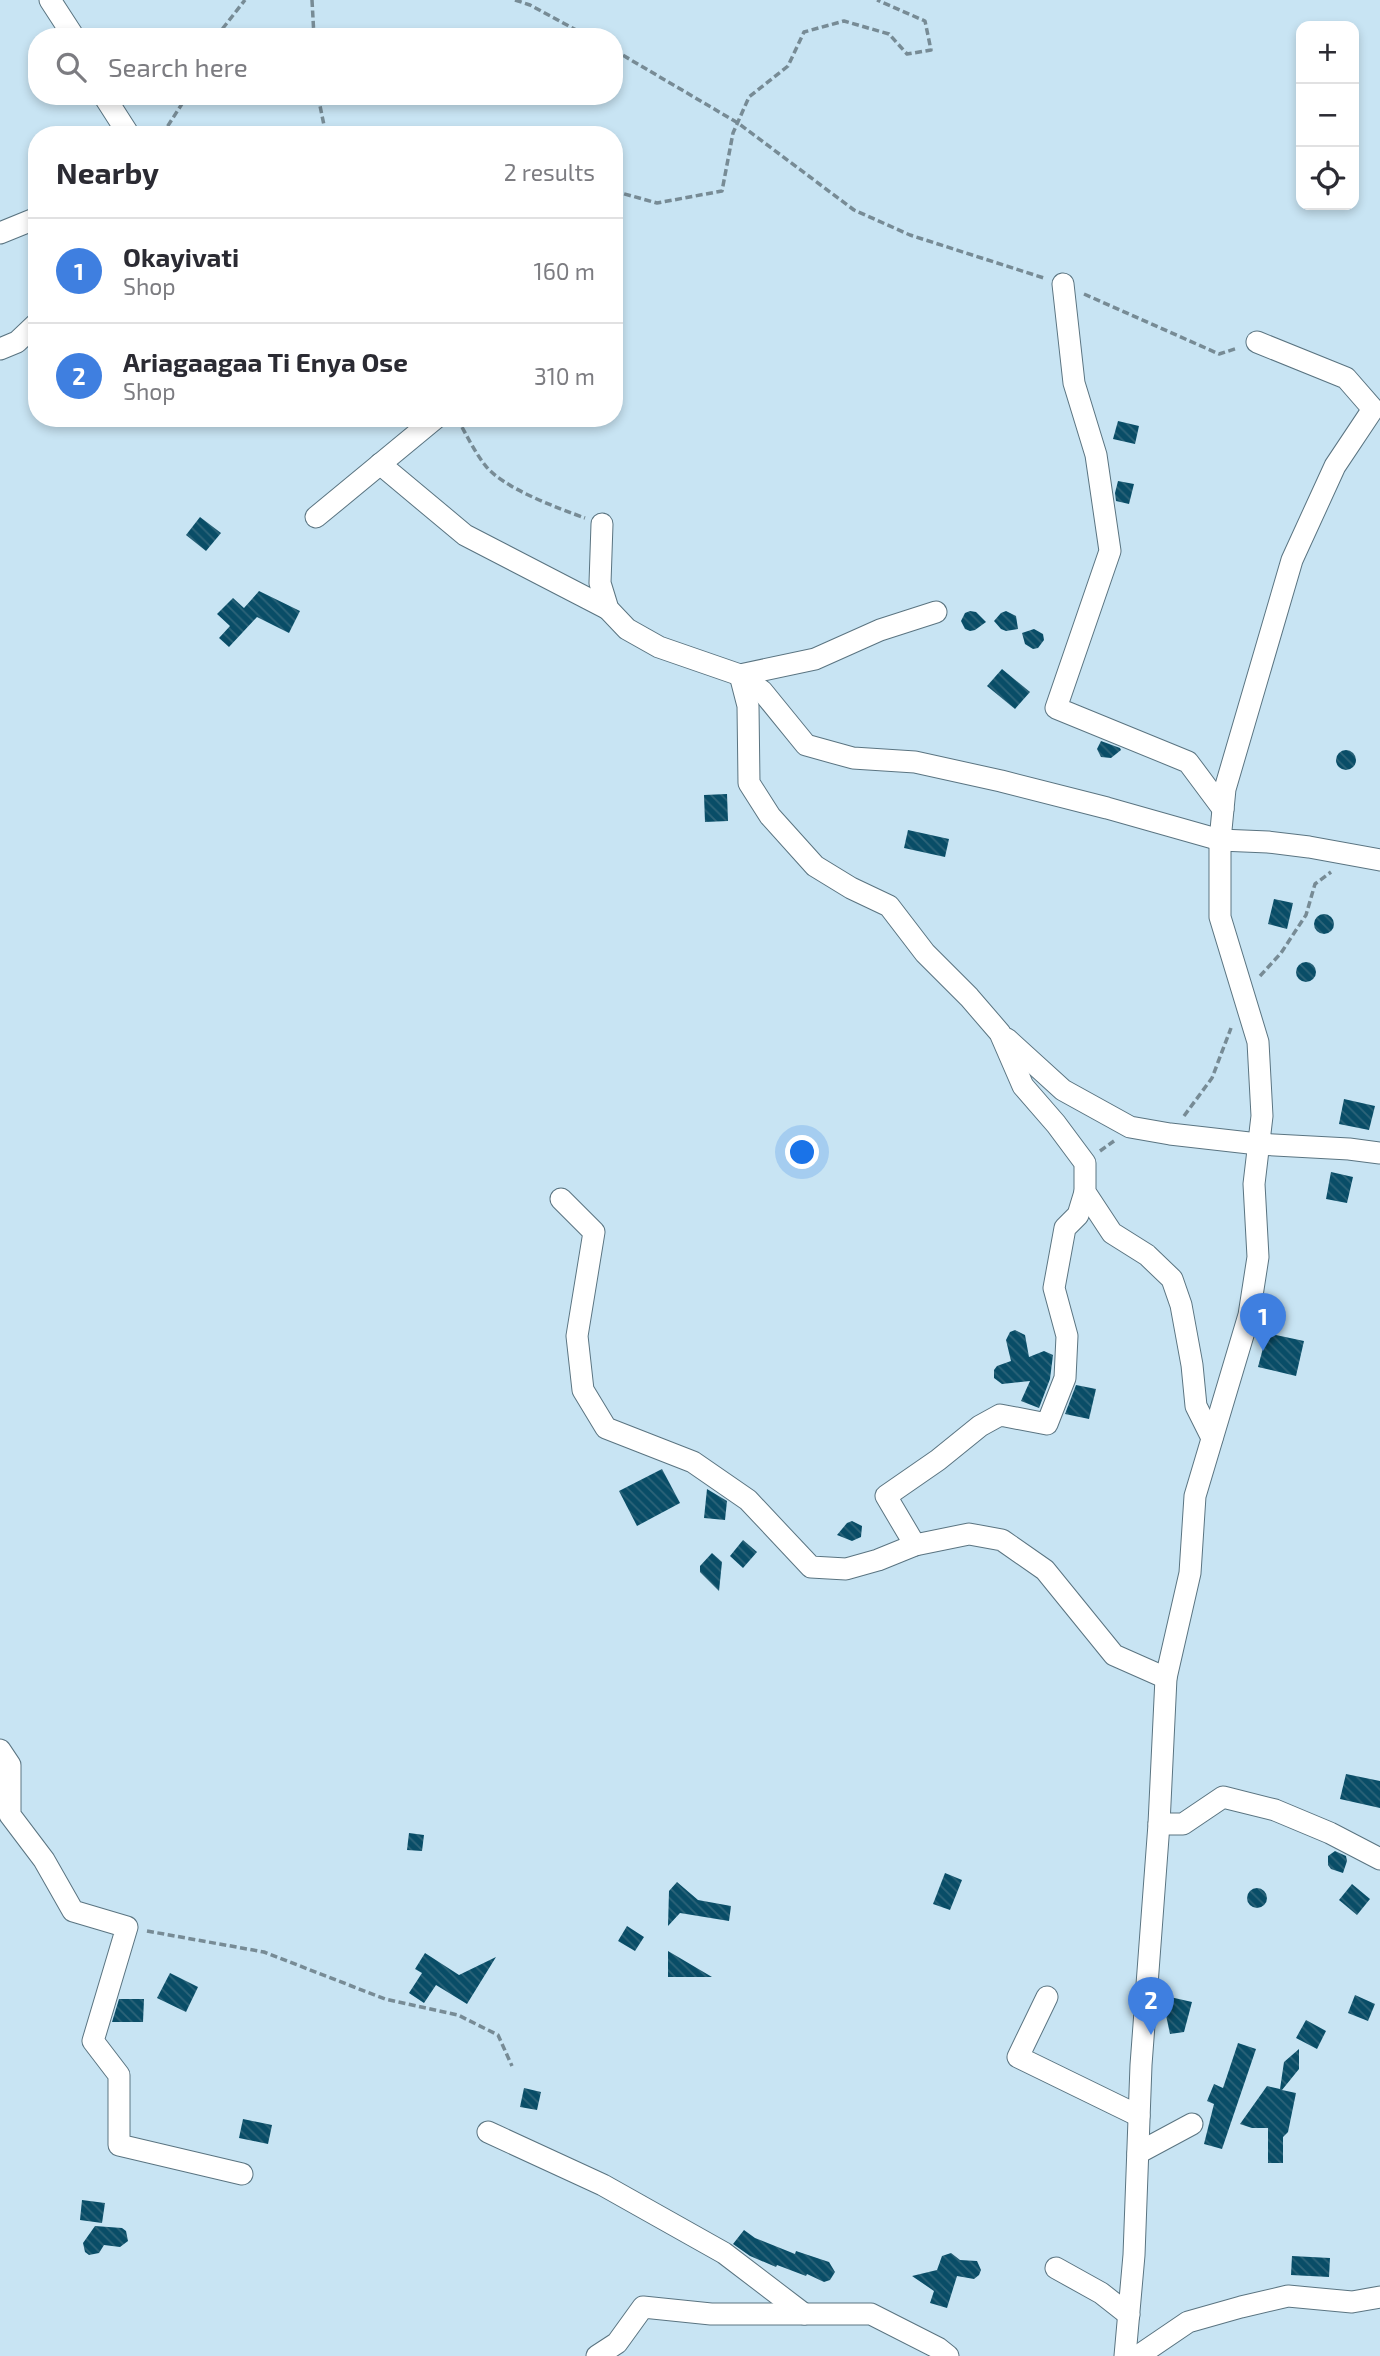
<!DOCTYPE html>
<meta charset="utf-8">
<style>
:root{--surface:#fff;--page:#f2f2f3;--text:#2b2b33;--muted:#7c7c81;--line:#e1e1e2;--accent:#1a73e8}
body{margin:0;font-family:"Exo 2",sans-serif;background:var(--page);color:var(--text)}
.controls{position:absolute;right:21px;top:21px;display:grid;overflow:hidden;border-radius:14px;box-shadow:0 4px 10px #0003}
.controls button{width:63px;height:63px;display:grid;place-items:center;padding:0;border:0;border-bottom:2px solid var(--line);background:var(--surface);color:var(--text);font:35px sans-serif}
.you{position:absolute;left:803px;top:1153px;width:24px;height:24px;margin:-18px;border:5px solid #fff;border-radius:50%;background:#1a73e8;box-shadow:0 0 0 10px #1a73e833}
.badge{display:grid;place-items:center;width:46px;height:46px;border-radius:50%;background:var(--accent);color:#fff;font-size:23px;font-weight:700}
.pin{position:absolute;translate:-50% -58px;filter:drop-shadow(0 2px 4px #0008)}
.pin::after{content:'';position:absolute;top:37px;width:24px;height:21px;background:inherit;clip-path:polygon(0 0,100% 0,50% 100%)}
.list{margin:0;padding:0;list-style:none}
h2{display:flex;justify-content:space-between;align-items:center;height:91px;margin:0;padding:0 28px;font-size:30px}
h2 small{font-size:23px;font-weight:400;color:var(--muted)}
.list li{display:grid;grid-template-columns:46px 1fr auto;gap:21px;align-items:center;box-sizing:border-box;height:105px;padding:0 28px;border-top:2px solid var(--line)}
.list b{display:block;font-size:26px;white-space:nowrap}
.list p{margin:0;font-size:23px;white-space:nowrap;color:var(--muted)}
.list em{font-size:23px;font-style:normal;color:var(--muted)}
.icon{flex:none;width:38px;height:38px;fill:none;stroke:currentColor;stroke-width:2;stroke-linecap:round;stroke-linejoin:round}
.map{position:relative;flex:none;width:1380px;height:2356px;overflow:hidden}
.search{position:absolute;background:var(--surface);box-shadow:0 4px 10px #0003;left:28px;top:28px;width:595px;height:77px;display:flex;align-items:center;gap:18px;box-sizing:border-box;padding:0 24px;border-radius:28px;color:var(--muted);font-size:26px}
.panel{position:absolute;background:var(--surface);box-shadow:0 4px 10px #0003;left:28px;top:126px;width:595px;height:301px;border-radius:28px}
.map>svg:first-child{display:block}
</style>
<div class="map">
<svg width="1380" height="2356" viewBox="0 0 1380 2356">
<defs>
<pattern id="building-back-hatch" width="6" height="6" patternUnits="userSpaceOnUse" patternTransform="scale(1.75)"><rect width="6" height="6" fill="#094d67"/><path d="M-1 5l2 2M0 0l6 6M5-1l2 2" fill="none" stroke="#2d6479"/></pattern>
</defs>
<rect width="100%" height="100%" fill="#c8e4f3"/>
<!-- building -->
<g fill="url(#building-back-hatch)">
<polygon points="1118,421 1139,426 1135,444 1113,439"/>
<polygon points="1118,481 1134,484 1129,504 1116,501 1115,493"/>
<polygon points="200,517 221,533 206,551 186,535"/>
<polygon points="259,591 300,611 289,633 257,617 229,647 219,638 230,626 217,614 233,598 244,608"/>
<polygon points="970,611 976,612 986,622 975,630 970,631 965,629 961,621 965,613"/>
<polygon points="1006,611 1016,616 1018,629 1006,631 1001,629 994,621 1001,613"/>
<polygon points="1034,629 1043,634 1044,640 1038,648 1033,649 1025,644 1022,633"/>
<polygon points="1002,669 1030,692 1015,709 987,686"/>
<polygon points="1101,741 1120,748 1121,750 1111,758 1101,757 1097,749"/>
<circle cx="1346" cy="760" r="10"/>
<polygon points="727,794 728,821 705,822 704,795"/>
<polygon points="908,830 949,839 945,857 904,848"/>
<polygon points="1274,899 1293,903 1287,929 1268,924"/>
<circle cx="1324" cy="924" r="10"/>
<circle cx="1306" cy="972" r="10"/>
<polygon points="1344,1099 1375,1106 1369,1130 1339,1124"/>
<polygon points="1331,1172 1353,1177 1347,1203 1326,1199"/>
<polygon points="1015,1330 1025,1335 1029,1357 1044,1351 1053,1355 1050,1379 1039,1408 1021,1401 1030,1381 1002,1384 994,1378 994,1370 997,1366 1011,1361 1006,1340 1010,1332"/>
<polygon points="1267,1333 1304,1341 1296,1376 1258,1367"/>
<polygon points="1076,1385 1096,1389 1089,1419 1065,1414"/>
<polygon points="662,1469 680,1503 637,1526 619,1491"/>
<polygon points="707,1489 727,1501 725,1520 704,1518"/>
<polygon points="852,1521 862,1526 861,1537 852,1541 837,1535 847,1523"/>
<polygon points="743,1540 757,1552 743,1568 730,1556"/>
<polygon points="712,1553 722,1562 719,1591 700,1572 700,1566"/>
<polygon points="1346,1774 1380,1781 1380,1808 1340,1799"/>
<polygon points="409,1833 424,1835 422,1851 407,1850"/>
<polygon points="1335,1851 1346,1856 1347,1861 1343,1873 1331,1869 1328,1865 1328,1856"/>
<polygon points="945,1873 962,1880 950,1910 933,1904"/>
<polygon points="677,1882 698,1900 731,1906 729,1921 680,1913 668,1926 669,1891"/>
<polygon points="1352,1884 1370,1899 1357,1915 1339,1900"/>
<circle cx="1257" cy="1898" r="10"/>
<polygon points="627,1926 644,1937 635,1951 618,1941"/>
<polygon points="668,1951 712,1977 668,1977"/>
<polygon points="425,1953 459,1975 496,1957 467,2004 436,1985 424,2003 409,1993 422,1973 415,1969"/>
<polygon points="170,1973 198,1987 186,2012 157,1998"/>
<polygon points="1355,1995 1375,2004 1368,2021 1348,2013"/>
<polygon points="1170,1997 1192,2002 1184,2032 1170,2034 1166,2015"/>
<polygon points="119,1999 144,1999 143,2022 112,2022"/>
<polygon points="1306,2020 1326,2031 1317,2049 1296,2038"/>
<polygon points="1238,2043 1256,2049 1222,2149 1204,2144 1214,2104 1207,2101 1214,2084 1223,2088"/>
<polygon points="1299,2049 1299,2069 1282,2090 1296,2093 1288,2132 1283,2137 1283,2163 1268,2163 1268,2128 1252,2128 1240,2124 1267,2086 1280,2089 1284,2062"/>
<polygon points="524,2088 541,2092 537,2110 520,2107"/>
<polygon points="243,2119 272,2125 268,2144 239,2138"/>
<polygon points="82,2200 105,2203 102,2223 80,2220"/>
<polygon points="95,2226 122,2228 126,2231 128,2241 120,2247 104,2245 99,2253 89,2255 85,2252 83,2243"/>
<polygon points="744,2230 755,2238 795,2254 796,2251 829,2262 835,2272 830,2280 824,2282 807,2274 806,2276 777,2265 776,2267 750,2256 733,2244"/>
<polygon points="951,2253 960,2260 977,2261 981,2270 979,2275 974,2279 957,2276 947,2308 930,2303 934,2291 912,2276 937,2270 942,2256"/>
<polygon points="1292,2256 1330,2258 1329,2277 1291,2275"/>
</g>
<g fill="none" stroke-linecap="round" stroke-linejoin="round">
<defs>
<g id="minor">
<polyline points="50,0 74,37"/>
<polyline points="104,96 129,135"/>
<polyline points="0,233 37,218"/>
<polyline points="1063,284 1074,383 1096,455 1110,551 1056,708 1188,762 1223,809"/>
<polyline points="0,349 17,342 37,323"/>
<polyline points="380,464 465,535 608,609"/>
<polyline points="316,517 436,418"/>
<polyline points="602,524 600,583 608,609 627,629 659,647 740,675 762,691 806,745 853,758 915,762 1001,781 1107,808 1220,840 1268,842 1309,847 1380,860"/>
<polyline points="936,612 880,630 815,659 740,675 748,706 749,783 770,816 815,866 851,888 889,906 925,953 969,997 1000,1033 1023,1086 1056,1124 1085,1163 1085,1192 1112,1233 1147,1255 1172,1279 1181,1305 1192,1365 1196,1406 1212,1438"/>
<polyline points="1007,1039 1063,1090 1130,1127 1170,1134 1258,1144 1349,1149 1380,1153"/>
<polyline points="561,1199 594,1232 577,1336 583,1390 606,1428 693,1462 748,1500 811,1567 846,1569 878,1560 915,1545 969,1534 1002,1540 1045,1570 1114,1655 1166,1678"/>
<polyline points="915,1545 886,1496 938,1460 980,1426 1000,1415 1047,1424 1065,1378 1067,1336 1054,1288 1065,1228 1078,1215 1085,1192"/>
<polyline points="0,1750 10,1765 10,1815 44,1860 73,1911 127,1927 93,2041 119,2075 119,2145 242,2174"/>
<polyline points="1159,1824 1183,1824 1223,1797 1275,1810 1330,1833 1380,1859"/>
<polyline points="1047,1997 1018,2057 1139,2116"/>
<polyline points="488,2132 603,2185 724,2253 804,2314"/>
<polyline points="1138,2153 1192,2124"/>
<polyline points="1056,2268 1101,2293 1129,2315"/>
<polyline points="597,2356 617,2343 643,2307 711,2314 871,2314 938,2348 948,2356"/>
<polyline points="1125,2356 1134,2255 1141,2065 1159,1824 1166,1678 1190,1573 1195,1496 1249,1315 1258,1257 1254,1184 1262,1116 1258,1042 1220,917 1220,840 1225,789 1292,560 1335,466 1373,409 1346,378 1257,342"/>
<polyline points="1138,2356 1188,2322 1241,2307 1288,2296 1352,2302 1380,2297"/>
</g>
</defs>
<!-- minor casing -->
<use href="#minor" stroke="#5a7481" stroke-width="23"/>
<!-- path -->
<g stroke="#778b95" stroke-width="3.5" stroke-dasharray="7 3.5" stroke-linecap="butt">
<polyline points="312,0 314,37"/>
<polyline points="515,0 530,5 589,37"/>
<polyline points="216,37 245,0"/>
<polyline points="614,50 738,123 854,210 910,235 1044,278"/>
<polyline points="318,96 326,135"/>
<polyline points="162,135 187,96"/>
<polyline points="614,191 657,203 722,191 733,133 749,97 788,66 804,32 844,21 889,34 907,54 931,50 925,21 877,0"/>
<polyline points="1084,294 1219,354 1238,348"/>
<path d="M 457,418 C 466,434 474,451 485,465 C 502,488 558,508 585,518"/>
<polyline points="1260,976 1281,953 1306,915 1315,884 1331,872"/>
<polyline points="1184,1116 1212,1078 1231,1028"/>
<polyline points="1100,1151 1114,1141"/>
<polyline points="147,1931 264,1952 385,1999 458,2015 498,2035 512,2066"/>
</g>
<!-- minor -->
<use href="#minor" stroke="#fff" stroke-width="21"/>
</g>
</svg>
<div class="controls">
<button>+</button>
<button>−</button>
<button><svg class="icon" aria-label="locate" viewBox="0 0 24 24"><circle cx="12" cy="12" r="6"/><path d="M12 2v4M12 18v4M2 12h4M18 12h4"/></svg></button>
</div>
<div class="you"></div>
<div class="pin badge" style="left:1263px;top:1351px;background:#3f7fe0">1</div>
<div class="pin badge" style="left:1151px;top:2035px;background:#3f7fe0">2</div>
<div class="search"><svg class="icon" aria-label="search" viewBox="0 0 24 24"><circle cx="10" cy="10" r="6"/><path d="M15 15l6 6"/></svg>Search here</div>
<section class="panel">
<h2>Nearby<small>2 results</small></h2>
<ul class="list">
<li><span class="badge" style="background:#3f7fe0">1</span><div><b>Okayivati</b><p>Shop</p></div><em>160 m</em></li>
<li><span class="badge" style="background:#3f7fe0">2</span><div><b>Ariagaagaa Ti Enya Ose</b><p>Shop</p></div><em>310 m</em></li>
</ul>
</section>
</div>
